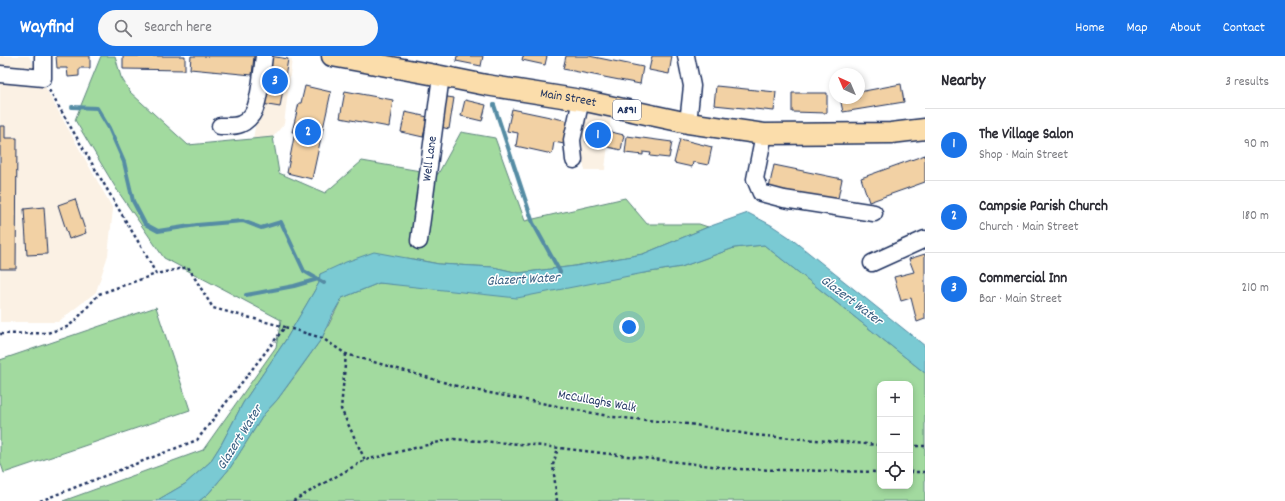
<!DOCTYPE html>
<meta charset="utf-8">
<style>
:root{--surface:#fff;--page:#f7f7f7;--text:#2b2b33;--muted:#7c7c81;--line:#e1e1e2;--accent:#1a73e8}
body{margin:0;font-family:Dekko,sans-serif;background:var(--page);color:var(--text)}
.controls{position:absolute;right:12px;bottom:12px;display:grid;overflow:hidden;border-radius:8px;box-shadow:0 2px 6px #0003}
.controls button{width:36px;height:36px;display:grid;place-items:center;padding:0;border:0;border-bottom:1px solid var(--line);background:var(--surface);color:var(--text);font:20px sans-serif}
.compass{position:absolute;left:829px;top:12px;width:36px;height:36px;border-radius:50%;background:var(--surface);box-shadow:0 2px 6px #0003;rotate:316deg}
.you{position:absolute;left:629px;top:271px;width:14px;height:14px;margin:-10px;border:3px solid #fff;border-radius:50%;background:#1a73e8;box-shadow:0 0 0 6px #1a73e833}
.badge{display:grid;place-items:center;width:26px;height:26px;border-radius:50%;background:var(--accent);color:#fff;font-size:13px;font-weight:700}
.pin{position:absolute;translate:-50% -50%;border:2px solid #fff;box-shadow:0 1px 4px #0006}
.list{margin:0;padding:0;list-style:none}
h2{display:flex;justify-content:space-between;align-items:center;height:52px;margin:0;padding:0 16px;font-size:17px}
h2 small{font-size:13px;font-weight:400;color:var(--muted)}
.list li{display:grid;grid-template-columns:26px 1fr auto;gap:12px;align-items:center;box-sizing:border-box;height:72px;padding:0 16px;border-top:1px solid var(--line)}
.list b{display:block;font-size:15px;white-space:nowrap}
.list p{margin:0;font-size:13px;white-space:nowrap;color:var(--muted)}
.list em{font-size:13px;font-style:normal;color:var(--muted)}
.icon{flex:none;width:22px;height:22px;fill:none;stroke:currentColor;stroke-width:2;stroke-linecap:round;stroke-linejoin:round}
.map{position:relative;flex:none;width:925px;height:445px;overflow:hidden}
header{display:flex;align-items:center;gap:24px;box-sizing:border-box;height:56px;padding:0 20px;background:var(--accent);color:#fff}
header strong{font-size:19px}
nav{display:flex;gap:22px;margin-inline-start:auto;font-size:14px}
.search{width:280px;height:36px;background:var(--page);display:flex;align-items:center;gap:10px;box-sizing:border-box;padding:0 14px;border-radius:22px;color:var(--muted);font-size:15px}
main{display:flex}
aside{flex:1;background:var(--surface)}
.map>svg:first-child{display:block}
</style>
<header>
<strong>Wayfind</strong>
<div class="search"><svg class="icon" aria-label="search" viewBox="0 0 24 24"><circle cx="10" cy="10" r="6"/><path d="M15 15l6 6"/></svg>Search here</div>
<nav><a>Home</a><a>Map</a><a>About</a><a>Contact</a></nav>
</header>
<main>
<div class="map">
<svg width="925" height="445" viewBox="0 0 925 445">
<rect width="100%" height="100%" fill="#fff"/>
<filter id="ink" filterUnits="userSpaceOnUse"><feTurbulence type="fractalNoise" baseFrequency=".025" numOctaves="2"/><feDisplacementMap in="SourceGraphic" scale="8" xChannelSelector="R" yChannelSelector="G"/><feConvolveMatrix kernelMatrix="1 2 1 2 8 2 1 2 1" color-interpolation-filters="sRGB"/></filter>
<g filter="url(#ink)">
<!-- built -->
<g fill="#fbf1e4">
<polygon points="0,0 29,0 52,44 113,153 108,199 96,236 58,266 0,266"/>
<polygon points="267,0 279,0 292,3 284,68 273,81 253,83"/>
<polygon points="589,55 611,59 605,114 585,114 578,87"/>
</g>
<!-- green -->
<g fill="#a2da9f" stroke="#5e847e" fill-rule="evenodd">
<polygon points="101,0 115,0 121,21 130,36 188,89 273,81 279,117 325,137 362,105 438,118 461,76 495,82 525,165 625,142 647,168 699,168 708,171 643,198 575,210 519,217 493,211 439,208 408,202 320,218 319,227 285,285 243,347 222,387 210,406 185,428 156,445 63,445 203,394 276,291 281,264 164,202 117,134 75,64"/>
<path d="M 764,189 L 925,317 L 925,445 L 199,445 L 208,438 L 230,412 L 244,390 L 264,358 L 277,344 L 297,317 L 322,282 L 342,242 L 379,227 L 408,229 L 644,217 L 681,211 L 734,192 ZM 880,328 L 910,328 L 910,430 L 880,430 Z"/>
<polygon points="156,251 190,354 4,417 0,405 0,304"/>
</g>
<!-- water -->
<polygon fill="#7acad3" stroke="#548ca4" points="748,157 771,169 789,181 925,290 925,317 764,189 734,192 681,211 644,217 517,242 379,227 342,242 331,261 322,282 277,344 264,358 244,390 230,412 208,438 199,445 156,445 185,428 210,406 222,387 243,347 285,285 319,227 320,218 346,206 374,196 439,208 493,211 519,217 575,210 643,198 708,171"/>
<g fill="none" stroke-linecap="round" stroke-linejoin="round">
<!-- stream -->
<g stroke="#548ca4" stroke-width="4">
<polyline points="494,49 533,167 560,216"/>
<polyline points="72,51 97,52 109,72 124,106 133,145 145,168 158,175 197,169 243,165 261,172 281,166 304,215 324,227"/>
<polyline points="246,239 294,230 318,223"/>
</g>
</g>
<!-- building -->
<g fill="#f2d1a4" stroke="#1b2f5e">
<polygon points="56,0 90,0 90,12 79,12 79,20 68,21 67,12 57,12"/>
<polygon points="123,0 185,0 185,14 123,13"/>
<polygon points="191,0 254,0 252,19 190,13"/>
<polygon points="270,0 288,3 280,51 262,48"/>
<polygon points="457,0 483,0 481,10 456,5"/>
<polygon points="523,0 547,0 545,9 522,4"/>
<polygon points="566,0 589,0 643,11 640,28 563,13"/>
<polygon points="652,0 672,0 669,18 649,14"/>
<polygon points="901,28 904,46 843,56 840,42 859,42 859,36"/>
<polygon points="305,30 331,36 312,123 287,117 295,76 292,76 299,47 301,47"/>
<polygon points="716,30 776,36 774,55 714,49"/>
<polygon points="345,35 393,44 389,71 340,62"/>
<polygon points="792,37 827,37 827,57 792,56"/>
<polygon points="441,40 454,42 449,73 436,70"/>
<polygon points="465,44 486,49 482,65 461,60"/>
<polygon points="512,53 569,65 564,88 554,86 552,98 516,90 518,77 507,75"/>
<polygon points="405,56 428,61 423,81 401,76"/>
<polygon points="0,70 5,70 5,82 17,82 16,213 0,213"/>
<polygon points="589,71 624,79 621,94 586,86"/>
<polygon points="627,80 672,86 669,102 650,100 651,97 643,96 643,99 625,97"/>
<polygon points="680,83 712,91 708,109 693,106 692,111 674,107"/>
<polygon points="925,99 925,126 869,146 861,122"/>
<polygon points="774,109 842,123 837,147 769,132"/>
<polygon points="75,143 86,177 69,183 58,149"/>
<polygon points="44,151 47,198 27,199 24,153"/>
<polygon points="925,198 925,263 917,266 911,242 901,245 894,221 914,216 909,203"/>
</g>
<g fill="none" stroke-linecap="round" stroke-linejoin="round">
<defs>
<g id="minor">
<polyline points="686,0 692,30 688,67"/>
<polyline points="0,18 43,22 43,0"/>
<path d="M 220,70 C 227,70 234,71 241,68 C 246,66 252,60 254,55 C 260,43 262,14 264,0"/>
<polyline points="764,78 755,123 761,137 784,143 874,157"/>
<polyline points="574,104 572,84 581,44"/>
<path id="s1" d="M 419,185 L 441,20"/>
<polyline points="872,207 925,183"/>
</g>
<g id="major">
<path id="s2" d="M 332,0 L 441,20 L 486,29 L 581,44 L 688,67 L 764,78 L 891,77 L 925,73"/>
</g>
</defs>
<!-- minor casing -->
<use href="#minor" stroke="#1b2f5e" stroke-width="19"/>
<!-- major casing -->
<use href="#major" stroke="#1b2f5e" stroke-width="23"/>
<!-- path -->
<g stroke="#1b2f5e" stroke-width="2.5" stroke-dasharray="3 3" stroke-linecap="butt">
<polyline points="49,34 118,152 145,197 156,218 188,211 213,252 285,271"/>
<polyline points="0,278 47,277 67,271 75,265 99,238 156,218"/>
<polyline points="346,298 341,353 365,404"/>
<polyline points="910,390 925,390"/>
<polyline points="910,416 925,416"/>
<polyline points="40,445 197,384 285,271 322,282 346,298 464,332 613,361 689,368 753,379 880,389"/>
<polyline points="293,445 365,404 452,383 534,389 737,413 880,416"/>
<polyline points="557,445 553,409 558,392"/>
</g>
<!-- minor -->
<use href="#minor" stroke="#fff" stroke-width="16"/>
<!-- major -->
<use href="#major" stroke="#fbddab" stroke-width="20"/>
</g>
</g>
<g text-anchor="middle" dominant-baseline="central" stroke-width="3" stroke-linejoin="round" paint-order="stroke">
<!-- shield labels -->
<rect fill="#fff" stroke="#5f6d8e" stroke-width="1" x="613" y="44" width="28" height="20" rx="3"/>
<g font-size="12" font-weight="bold" fill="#1b2f5e">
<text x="627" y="54">A891</text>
</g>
<!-- street labels -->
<g font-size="13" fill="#1b2f5e" stroke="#fff">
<text stroke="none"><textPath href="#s2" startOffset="240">Main Street</textPath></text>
<text stroke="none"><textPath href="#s1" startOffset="83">Well Lane</textPath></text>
<text transform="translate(597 346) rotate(10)">McCullaghs Walk</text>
</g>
<!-- water labels -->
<g font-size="14" font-style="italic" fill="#385e81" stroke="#fff">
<text transform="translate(523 224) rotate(-3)">Glazert Water</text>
<text transform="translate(851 245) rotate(37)">Glazert Water</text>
<text transform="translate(240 382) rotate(-58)">Glazert Water</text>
</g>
</g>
</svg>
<div class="controls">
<button>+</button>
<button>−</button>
<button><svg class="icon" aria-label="locate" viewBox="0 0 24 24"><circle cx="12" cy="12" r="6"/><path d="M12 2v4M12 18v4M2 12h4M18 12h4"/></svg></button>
</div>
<svg class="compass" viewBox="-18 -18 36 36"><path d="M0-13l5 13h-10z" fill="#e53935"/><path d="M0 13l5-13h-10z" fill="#7c7c81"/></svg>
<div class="you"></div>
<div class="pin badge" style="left:598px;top:79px">1</div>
<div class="pin badge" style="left:308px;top:76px">2</div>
<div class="pin badge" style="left:275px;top:25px">3</div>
</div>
<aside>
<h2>Nearby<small>3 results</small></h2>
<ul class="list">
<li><span class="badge">1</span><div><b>The Village Salon</b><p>Shop · Main Street</p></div><em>90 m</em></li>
<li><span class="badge">2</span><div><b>Campsie Parish Church</b><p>Church · Main Street</p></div><em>180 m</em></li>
<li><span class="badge">3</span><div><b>Commercial Inn</b><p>Bar · Main Street</p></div><em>210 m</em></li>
</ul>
</aside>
</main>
